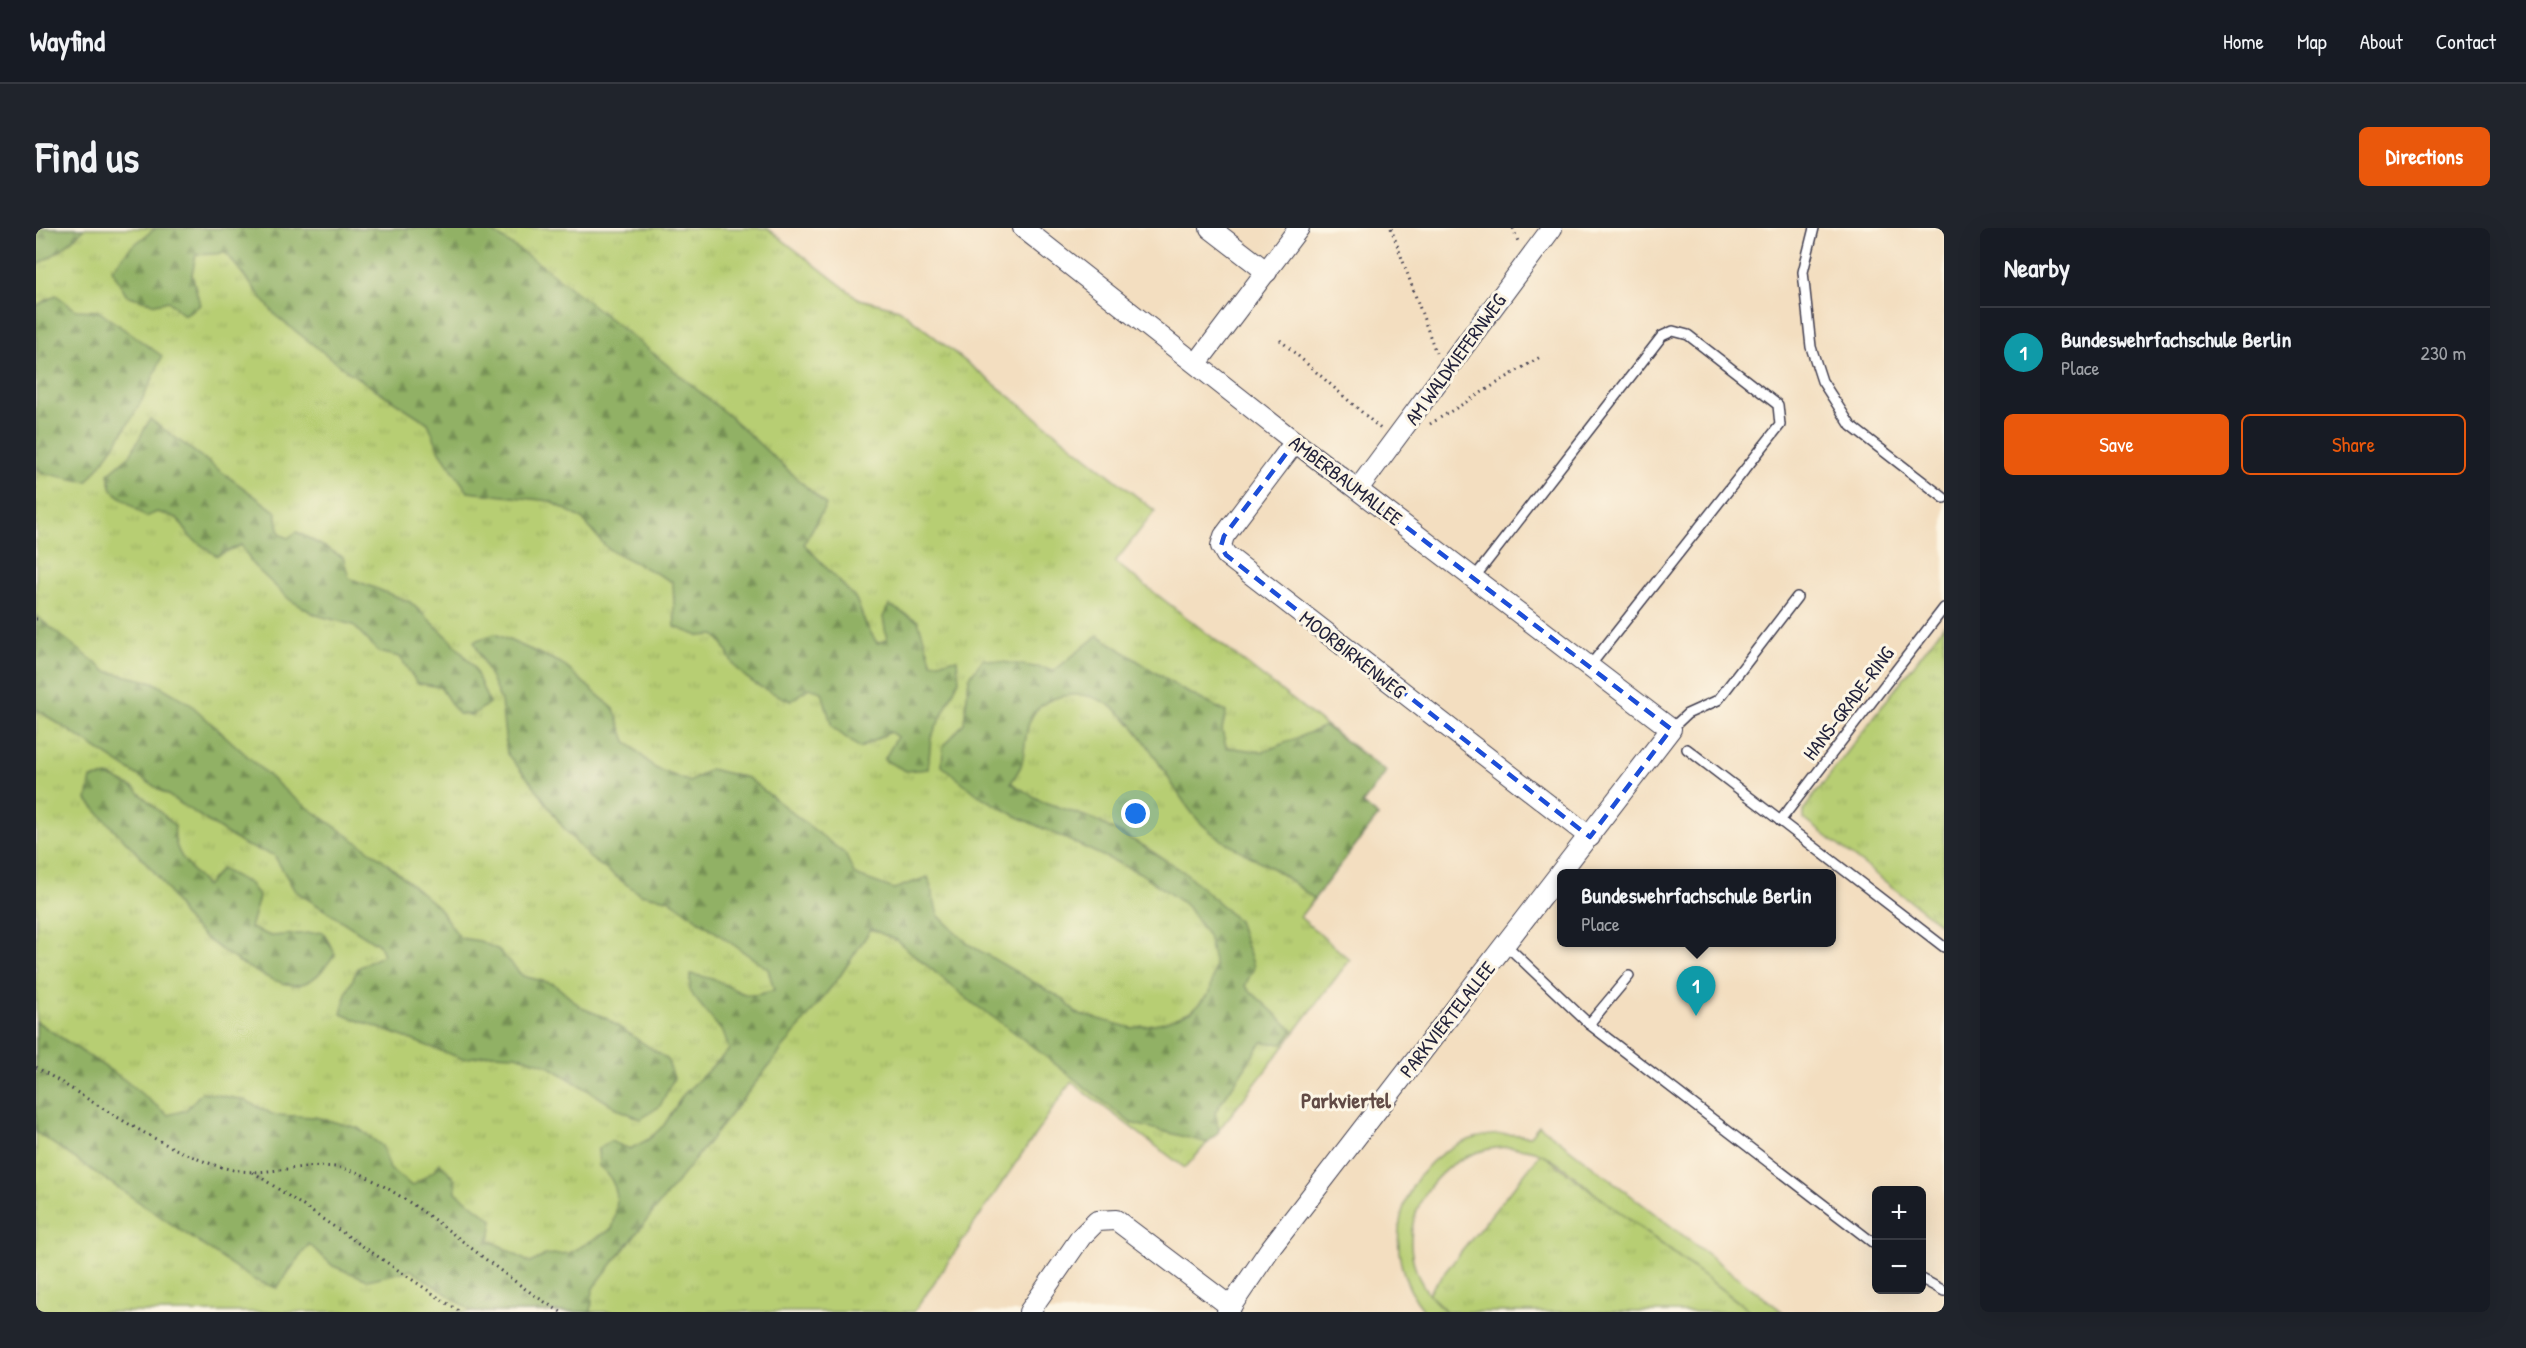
<!DOCTYPE html>
<meta charset="utf-8">
<style>
:root{--surface:#171b24;--page:#20242c;--text:#f1f3f6;--muted:#9ea1a6;--line:#363941;--accent:#ea580c}
body{margin:0;font-family:"Patrick Hand",sans-serif;background:var(--page);color:var(--text)}
.controls{position:absolute;right:18px;bottom:18px;display:grid;overflow:hidden;border-radius:9px;box-shadow:0 6px 24px #0002}
.controls button{width:54px;height:54px;display:grid;place-items:center;padding:0;border:0;border-bottom:2px solid var(--line);background:var(--surface);color:var(--text);font:30px sans-serif}
.you{position:absolute;left:1100px;top:586px;width:21px;height:21px;margin:-15px;border:4px solid #fff;border-radius:50%;background:#1a73e8;box-shadow:0 0 0 9px #1a73e833}
.badge{display:grid;place-items:center;width:39px;height:39px;border-radius:50%;background:var(--accent);color:#fff;font-size:20px;font-weight:700}
.pin{position:absolute;translate:-50% -50px;filter:drop-shadow(0 2px 3px #0008)}
.pin::after{content:'';position:absolute;top:32px;width:21px;height:18px;background:inherit;clip-path:polygon(0 0,100% 0,50% 100%)}
.popup{position:absolute;left:1521px;top:641px;width:279px;height:78px;box-sizing:border-box;display:grid;place-content:center;border-radius:9px;background:var(--surface);filter:drop-shadow(0 2px 4px #0005);font-size:20px;white-space:nowrap;color:var(--muted)}
.popup b{font-size:22px;color:var(--text)}
.popup::after{content:'';position:absolute;left:50%;top:100%;margin-left:-12px;border:12px solid transparent;border-top-color:var(--surface)}
.list{margin:0;padding:0;list-style:none}
h2{display:flex;justify-content:space-between;align-items:center;height:78px;margin:0;padding:0 24px;font-size:26px}
h2 small{font-size:20px;font-weight:400;color:var(--muted)}
.list li{display:grid;grid-template-columns:39px 1fr auto;gap:18px;align-items:center;box-sizing:border-box;height:90px;padding:0 24px;border-top:2px solid var(--line)}
.list b{display:block;font-size:22px;white-space:nowrap}
.list p{margin:0;font-size:20px;white-space:nowrap;color:var(--muted)}
.list em{font-size:20px;font-style:normal;color:var(--muted)}
.actions{display:flex;gap:12px;padding:18px 24px}
.actions a{flex:1;padding:14px 0;border:2px solid var(--accent);border-radius:9px;text-align:center;font-size:21px;color:var(--accent)}
.actions .main{background:var(--accent);color:#fff}
.map{position:relative;flex:none;width:1908px;height:1084px;overflow:hidden;border-radius:9px}
header{display:flex;align-items:center;gap:36px;box-sizing:border-box;height:84px;padding:0 30px;background:var(--surface);border-bottom:2px solid var(--line)}
header strong{font-size:28px}
nav{display:flex;gap:33px;margin-inline-start:auto;font-size:21px}
.intro{display:flex;align-items:center;justify-content:space-between;box-sizing:border-box;height:144px;padding:0 36px}
h1{margin:0;font-size:42px}
.button{padding:15px 27px;border-radius:9px;background:var(--accent);color:#fff;font-size:21px;font-weight:700}
main{display:flex;gap:36px;padding:0 36px}
aside{flex:1;background:var(--surface);border-radius:9px;box-shadow:0 6px 24px #0002}
.map>svg:first-child{display:block}
</style>
<header>
<strong>Wayfind</strong>
<nav><a>Home</a><a>Map</a><a>About</a><a>Contact</a></nav>
</header>
<div class="intro"><h1>Find us</h1><a class="button">Directions</a></div>
<main>
<div class="map">
<svg width="1908" height="1084" viewBox="0 0 1908 1084">
<defs>
<pattern id="grass-tufts" width="24" height="20" patternUnits="userSpaceOnUse" patternTransform="scale(1.5)"><rect width="24" height="20" fill="#b7ce73"/><path d="M3 7l-1-3M5 7V3M7 7l1-3M15 17l-1-3M17 17v-4M19 17l1-3" fill="none" stroke="#9db164"/></pattern>
<pattern id="forest-firs" width="22" height="20" patternUnits="userSpaceOnUse" patternTransform="scale(1.5)"><rect width="22" height="20" fill="#91b165"/><path d="M5 1l3.5 6h-7zM16 11l3.5 6h-7z" fill="#769054"/></pattern>
</defs>
<rect width="100%" height="100%" fill="#fcf5e5"/>
<filter id="ink" filterUnits="userSpaceOnUse"><feTurbulence type="fractalNoise" baseFrequency=".0167" numOctaves="2"/><feDisplacementMap in="SourceGraphic" scale="12" xChannelSelector="R" yChannelSelector="G"/><feConvolveMatrix kernelMatrix="1 2 1 2 8 2 1 2 1" color-interpolation-filters="sRGB"/></filter>
<filter id="wash" filterUnits="userSpaceOnUse"><feTurbulence type="fractalNoise" baseFrequency=".008" numOctaves="4" result="noise"/><feDisplacementMap in="SourceGraphic" scale="24" xChannelSelector="R" yChannelSelector="G"/><feGaussianBlur stdDeviation="1.35" result="paint"/><feColorMatrix in="noise" values="0 0 0 0 0 0 0 0 0 0 0 0 0 0 0 0 0 1.4 0 .05"/><feComposite in="paint" operator="in"/></filter>
<g filter="url(#wash)">
<rect width="100%" height="100%" fill="#f3dec0"/>
<!-- grass -->
<g fill="url(#grass-tufts)" stroke="#6c7857" stroke-width="1.5">
<path d="M 0,0 L 731,0 L 823,71 L 863,81 L 1119,283 L 1079,334 L 1350,544 L 1326,576 L 1342,588 L 1264,689 L 1314,732 C 1259,801 1209,875 1149,940 L 1035,854 L 878,1084 L 0,1084 Z"/>
<polygon points="1908,397 1908,699 1768,591 1768,581"/>
<polygon points="1505,925 1714,1083 1715,1084 1411,1084 1392,1065"/>
</g>
<!-- forest -->
<g fill="url(#forest-firs)" stroke="#5a6a50" stroke-width="1.5">
<polygon points="0,0 49,0 25,22 0,38"/>
<path d="M 120,0 L 451,0 L 508,39 L 612,121 L 693,188 L 790,277 L 768,316 L 820,371 L 830,397 L 841,415 L 851,412 L 847,389 L 853,377 L 882,393 L 896,435 L 921,431 L 923,452 L 895,510 L 892,541 L 870,543 L 848,532 L 861,509 L 854,504 L 824,520 L 796,499 L 786,464 L 773,460 L 755,473 C 734,464 713,456 699,438 C 690,428 693,420 679,407 L 663,408 L 639,399 L 637,354 L 572,321 L 545,290 L 514,273 L 432,264 L 404,224 L 392,195 L 314,145 L 240,88 L 190,25 L 160,27 L 156,46 L 164,77 L 148,87 L 132,73 L 120,76 L 90,67 L 76,41 L 95,19 Z"/>
<path d="M 20,67 L 40,82 L 62,83 L 126,128 C 109,174 82,215 52,253 C 36,253 22,246 6,246 L 0,236 L 0,78 Z"/>
<polygon points="114,191 240,284 244,306 252,310 261,304 307,329 313,350 374,374 415,412 438,439 453,475 437,487 422,486 404,459 381,455 364,429 343,424 317,397 280,387 254,372 217,337 205,317 181,328 155,310 141,290 121,284 110,289 76,262 72,246 94,227"/>
<polygon points="0,388 70,443 117,454 153,475 254,567 347,632 402,679 424,710 444,713 461,721 487,748 518,756 546,780 568,789 631,831 638,850 624,878 605,891 584,882 511,837 480,827 455,826 427,831 305,786 310,766 322,740 347,727 343,717 259,663 238,627 208,617 0,481"/>
<path d="M 459,406 L 525,435 L 578,481 L 590,513 L 619,540 L 654,554 L 674,541 L 712,550 L 809,626 L 819,647 L 858,661 L 892,649 L 902,687 L 932,716 L 1027,771 L 1040,785 L 1096,800 L 1128,794 L 1156,783 L 1174,764 L 1179,738 L 1172,708 L 1151,678 L 1104,645 L 980,588 L 942,567 L 906,538 L 907,519 L 928,495 L 933,450 L 947,431 L 1019,442 L 1062,407 L 1143,460 L 1190,484 L 1186,501 L 1190,519 L 1227,524 L 1289,498 L 1350,544 L 1326,576 L 1342,588 L 1278,671 C 1264,660 1249,647 1234,639 C 1208,624 1182,614 1162,592 C 1126,554 1098,462 1035,467 C 1024,468 1015,470 1006,477 C 987,491 991,515 986,535 C 984,542 978,549 975,555 L 1005,573 L 1057,591 L 1106,617 L 1151,646 L 1202,693 L 1218,739 L 1209,758 L 1257,802 L 1247,816 L 1226,814 L 1179,884 L 1183,903 L 1172,915 L 1095,895 L 974,801 L 935,774 L 860,712 L 835,701 L 804,748 L 557,1060 L 555,1084 L 437,1084 L 375,1042 L 332,1052 L 297,1038 L 273,1016 L 241,1060 L 218,1052 L 0,904 L 0,793 L 86,850 L 132,887 L 150,882 L 166,864 L 209,872 L 238,887 L 279,889 L 322,900 L 346,918 L 354,941 L 376,958 L 399,942 L 404,935 L 419,951 L 420,964 L 457,992 L 454,1012 L 494,1035 L 510,1027 L 534,1025 L 576,1001 C 583,976 585,955 563,938 L 562,921 L 574,913 L 594,921 L 613,911 L 628,897 L 647,867 L 693,822 L 688,806 L 654,764 L 654,746 C 665,748 677,750 686,755 C 710,768 712,771 738,762 L 732,741 L 632,671 L 604,666 L 554,630 L 526,598 L 499,559 L 471,526 L 465,473 L 438,413 Z"/>
<path d="M 74,548 L 98,560 L 139,598 C 135,624 154,640 170,658 L 185,641 L 214,656 L 223,669 L 214,700 L 235,708 L 287,704 L 299,726 C 290,738 281,752 266,756 C 239,764 166,712 150,691 C 139,676 131,659 119,645 C 98,620 73,598 51,572 L 55,550 Z"/>
</g>
<!-- garden -->
<path fill="#b7ce73" stroke="#6c7857" stroke-width="1.5" d="M 1503,897 L 1747,1084 L 1715,1084 C 1699,1070 1681,1058 1664,1045 C 1631,1020 1599,995 1566,971 C 1547,956 1517,927 1495,922 C 1398,900 1330,1020 1411,1084 L 1389,1084 C 1339,1025 1362,932 1439,910 C 1458,905 1475,906 1494,908 Z"/>
</g>
<g filter="url(#ink)">
<g fill="none" stroke-linecap="round" stroke-linejoin="round">
<defs>
<g id="lane">
<polyline points="1778,0 1767,44 1775,119 1786,153 1815,198 1908,270"/>
<polyline points="1438,350 1626,108 1637,103 1652,107 1742,177 1744,197 1553,439"/>
<polyline points="1635,501 1651,486 1682,472 1761,369"/>
<polyline points="1651,521 1908,719"/>
<polyline points="1744,593 1908,380"/>
<polyline points="1469,716 1553,796 1840,1017"/>
<polyline points="1553,796 1593,748"/>
<polyline points="1886,1051 1908,1063"/>
</g>
<g id="street">
<polyline points="987,0 1259,214 1635,501 1234,1021 1191,1084"/>
<polyline points="1174,0 1231,44"/>
<polyline points="1161,135 1263,0"/>
<polyline points="1259,214 1188,308 1185,318 1190,327 1554,609"/>
<polyline points="1322,261 1516,0"/>
<polyline points="993,1084 1045,1009 1061,993 1080,992 1195,1079"/>
</g>
</defs>
<!-- lane casing -->
<use href="#lane" stroke="#413e4f" stroke-width="12"/>
<!-- street casing -->
<use href="#street" stroke="#413e4f" stroke-width="22"/>
<!-- path -->
<g stroke="#413e4f" stroke-width="3" stroke-dasharray="1.5 4.5" stroke-linecap="butt">
<polyline points="1355,0 1400,125"/>
<polyline points="1477,0 1483,16"/>
<polyline points="1244,112 1346,202"/>
<polyline points="1394,196 1504,129"/>
<polyline points="0,391 1,391"/>
<path d="M 0,839 C 54,871 133,927 193,941 C 239,952 285,924 331,949 C 401,985 457,1044 525,1084"/>
<polyline points="217,944 424,1084"/>
</g>
<!-- lane -->
<use href="#lane" stroke="#fff" stroke-width="9"/>
<!-- street -->
<use href="#street" stroke="#fff" stroke-width="20"/>
</g>
</g>
<!-- marked area -->
<path fill="none" stroke="#1d4ed8" stroke-width="4.5" stroke-dasharray="12 8" stroke-linejoin="round" d="M 1259,214 L 1635,501 L 1554,609 L 1190,327 L 1185,318 L 1188,308 Z"/>
<g text-anchor="middle" dominant-baseline="central" stroke-width="6" stroke-linejoin="round" paint-order="stroke">
<!-- street labels -->
<g font-size="20" fill="#22223b" stroke="#fcf5e5">
<text transform="translate(1419 131) rotate(-54)">AM WALDKIEFERNWEG</text>
<text transform="translate(1310 252) rotate(37)">AMBERBAUMALLEE</text>
<text transform="translate(1317 426) rotate(38)">MOORBIRKENWEG</text>
<text transform="translate(1812 475) rotate(-53)">HANS-GRADE-RING</text>
<text transform="translate(1411 791) rotate(-52)">PARKVIERTELALLEE</text>
</g>
<!-- quarter labels -->
<g font-size="22" font-weight="bold" fill="#614b46" stroke="#fcf5e5">
<text x="1310" y="872">Parkviertel</text>
</g>
</g>
</svg>
<div class="controls">
<button>+</button>
<button>−</button>
</div>
<div class="you"></div>
<div class="pin badge" style="left:1660px;top:788px;background:#0f9aa8">1</div>
<div class="popup"><b>Bundeswehrfachschule Berlin</b>Place</div>
</div>
<aside>
<h2>Nearby<small></small></h2>
<ul class="list">
<li><span class="badge" style="background:#0f9aa8">1</span><div><b>Bundeswehrfachschule Berlin</b><p>Place</p></div><em>230 m</em></li>
</ul>
<div class="actions"><a class="main">Save</a><a>Share</a></div>
</aside>
</main>
